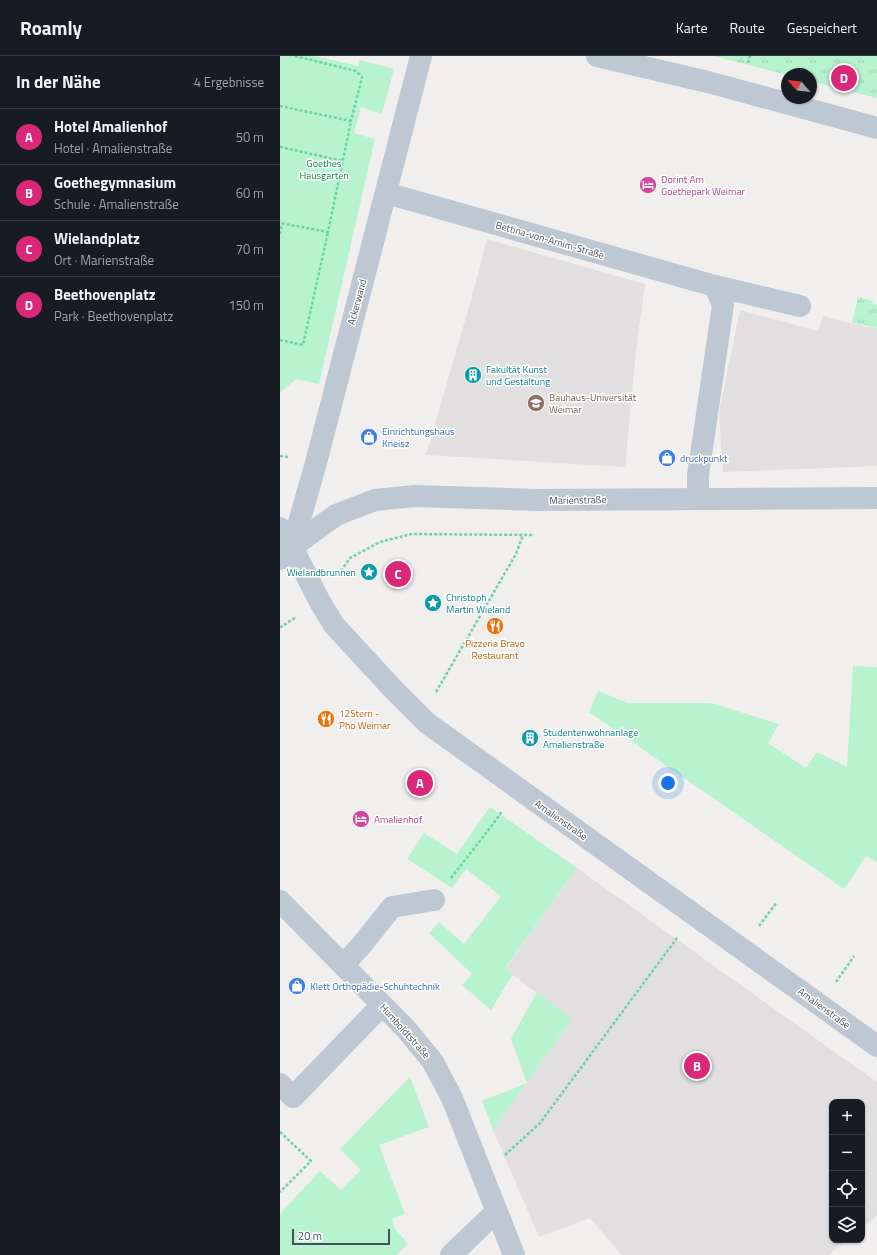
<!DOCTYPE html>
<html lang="de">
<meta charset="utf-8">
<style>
:root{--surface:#171b24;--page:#242831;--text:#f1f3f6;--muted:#9ea1a6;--line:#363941;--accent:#db2777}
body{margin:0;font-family:"Titillium Web",sans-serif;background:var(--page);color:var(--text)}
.controls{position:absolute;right:12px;bottom:12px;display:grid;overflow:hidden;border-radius:8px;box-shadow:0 1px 3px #0004}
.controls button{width:36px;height:36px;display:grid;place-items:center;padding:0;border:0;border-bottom:1px solid var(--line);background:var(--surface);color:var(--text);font:20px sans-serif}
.compass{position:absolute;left:501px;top:12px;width:36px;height:36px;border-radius:50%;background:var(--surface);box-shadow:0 1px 3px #0004;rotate:297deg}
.scale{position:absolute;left:12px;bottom:10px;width:98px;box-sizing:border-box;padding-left:4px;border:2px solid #44515d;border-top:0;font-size:11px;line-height:14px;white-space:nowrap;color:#44515d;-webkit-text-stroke:3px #fff;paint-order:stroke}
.you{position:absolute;left:388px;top:727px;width:14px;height:14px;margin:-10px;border:3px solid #fff;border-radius:50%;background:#1a73e8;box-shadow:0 0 0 6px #1a73e833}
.badge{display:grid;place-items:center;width:26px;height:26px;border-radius:50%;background:var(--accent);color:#fff;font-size:13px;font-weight:700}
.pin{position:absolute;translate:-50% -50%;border:2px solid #fff;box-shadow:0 1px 4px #0006}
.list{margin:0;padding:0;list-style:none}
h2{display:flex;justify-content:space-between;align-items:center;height:52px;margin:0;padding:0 16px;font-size:17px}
h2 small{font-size:13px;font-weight:400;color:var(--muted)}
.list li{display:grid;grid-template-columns:26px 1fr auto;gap:12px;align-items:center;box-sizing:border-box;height:56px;padding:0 16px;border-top:1px solid var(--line)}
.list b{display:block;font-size:15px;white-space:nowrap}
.list p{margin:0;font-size:13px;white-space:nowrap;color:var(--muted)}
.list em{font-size:13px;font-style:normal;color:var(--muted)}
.icon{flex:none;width:22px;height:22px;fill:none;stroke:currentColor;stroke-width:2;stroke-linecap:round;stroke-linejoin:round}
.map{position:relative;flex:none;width:597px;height:1199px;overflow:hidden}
header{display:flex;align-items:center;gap:24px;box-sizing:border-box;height:56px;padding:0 20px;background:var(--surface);border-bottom:1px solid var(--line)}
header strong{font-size:19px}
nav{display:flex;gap:22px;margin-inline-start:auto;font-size:14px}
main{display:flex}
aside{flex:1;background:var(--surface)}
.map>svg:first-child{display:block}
</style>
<header>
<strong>Roamly</strong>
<nav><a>Karte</a><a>Route</a><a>Gespeichert</a></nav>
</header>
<main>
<aside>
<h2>In der Nähe<small>4 Ergebnisse</small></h2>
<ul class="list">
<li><span class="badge">A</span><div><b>Hotel Amalienhof</b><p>Hotel · Amalienstraße</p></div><em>50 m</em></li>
<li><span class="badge">B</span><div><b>Goethegymnasium</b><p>Schule · Amalienstraße</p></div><em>60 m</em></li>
<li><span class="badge">C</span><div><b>Wielandplatz</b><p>Ort · Marienstraße</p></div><em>70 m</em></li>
<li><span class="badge">D</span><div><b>Beethovenplatz</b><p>Park · Beethovenplatz</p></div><em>150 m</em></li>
</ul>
</aside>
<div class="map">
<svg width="597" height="1199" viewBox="0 0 597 1199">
<defs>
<pattern id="grass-tufts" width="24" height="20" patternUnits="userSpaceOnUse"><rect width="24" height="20" fill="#b8f3d0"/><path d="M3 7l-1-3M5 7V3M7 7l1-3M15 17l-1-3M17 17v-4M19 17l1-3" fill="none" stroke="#9fd2b5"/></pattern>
</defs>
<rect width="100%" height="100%" fill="#f1eeee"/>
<!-- education -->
<g fill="#e2dfe0">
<polygon points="207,183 365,228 356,295 345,411 146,399 191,244"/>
<polygon points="460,254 538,275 543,260 585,271 597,272 597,410 443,416 439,358"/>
<polygon points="297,812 597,1026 597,1159 582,1172 582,1046 552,1046 552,1184 567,1184 548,1199 342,1199 310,1162 259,1181 213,1074 292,963 225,913"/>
</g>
<!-- grass -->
<g fill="url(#grass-tufts)">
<polygon points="434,0 597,0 597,42 531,25 531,18 507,19"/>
<polygon points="578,241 593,245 592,247 597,249 597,272 572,267"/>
</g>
<!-- garden -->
<g fill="#b8f3d0">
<polygon points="0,0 36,0 78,10 80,4 114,13 102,58 81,51 74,77 95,83 39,328 16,323 0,337"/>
<polygon points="573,610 597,611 597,806 586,800 564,833 309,656 318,635 348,647 431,647 499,668 488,687 526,712 537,696 567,711"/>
<polygon points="210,751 297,812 225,912 233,918 211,954 182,929 192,918 149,877 159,866 184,888 221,840 186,813 172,832 127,803 144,777 177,798"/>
<polygon points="257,936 292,963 213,1074 202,1045 247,1027 231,983"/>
<polygon points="130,1021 149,1071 99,1089 125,1158 112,1163 115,1173 128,1188 116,1199 0,1199 0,1158 40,1115 61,1134 81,1114 60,1093"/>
</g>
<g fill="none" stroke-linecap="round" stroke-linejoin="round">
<!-- path -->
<g stroke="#6cd4a3" stroke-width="2.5" stroke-dasharray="3 2" stroke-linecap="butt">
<polyline points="15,0 76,15 82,21 71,65"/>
<polyline points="468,7 470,0"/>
<polyline points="0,50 71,65 48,176 0,167"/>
<polyline points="0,91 63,105"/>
<polyline points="0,178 2,168"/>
<polyline points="0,284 23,289 48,176"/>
<polyline points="0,400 8,401"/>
<polyline points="58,519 70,502 100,486 131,478 254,479"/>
<polyline points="0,570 1,571 16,561"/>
<polyline points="156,636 236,498 243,479"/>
<polyline points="171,822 213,768 222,755"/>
<polyline points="479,870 497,846"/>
<polyline points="556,926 574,900"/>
<polyline points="0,1076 31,1105 0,1136"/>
<polyline points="225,1099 260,1067 397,882"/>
</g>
<!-- minor -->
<g stroke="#bdc8d2" stroke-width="22">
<polyline points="317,0 428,26 597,72"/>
<polyline points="106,137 435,230 520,250"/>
<polyline points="418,443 418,419 443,249 435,230"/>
<polyline points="0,472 12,491 40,546 54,569 113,633 147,667 597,990"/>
<polyline points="12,491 37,403 141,0"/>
<polyline points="0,503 12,491 56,459 95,444 135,440 257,444 597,442"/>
<polyline points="0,845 126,973 153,1006 172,1042 234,1199"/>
<polyline points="63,909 80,891 112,851 154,844"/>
<polyline points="0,1028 13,1041 102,949"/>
<polyline points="171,1199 216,1156"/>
</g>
</g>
<!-- icons -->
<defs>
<symbol id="hotel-disc" viewBox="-11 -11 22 22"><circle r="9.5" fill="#d1479c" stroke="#fff"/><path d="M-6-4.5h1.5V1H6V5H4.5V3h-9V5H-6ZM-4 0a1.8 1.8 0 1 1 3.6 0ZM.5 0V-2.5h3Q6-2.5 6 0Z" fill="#fff"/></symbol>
<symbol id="building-disc" viewBox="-11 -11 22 22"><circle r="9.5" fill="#0f9aa8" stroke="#fff"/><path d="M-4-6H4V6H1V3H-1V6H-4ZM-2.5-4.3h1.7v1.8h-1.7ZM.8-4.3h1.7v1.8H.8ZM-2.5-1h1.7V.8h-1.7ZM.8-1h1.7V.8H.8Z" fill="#fff"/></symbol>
<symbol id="university-disc" viewBox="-11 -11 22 22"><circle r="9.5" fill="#8d6e63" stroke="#fff"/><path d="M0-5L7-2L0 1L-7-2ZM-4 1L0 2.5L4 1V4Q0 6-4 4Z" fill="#fff"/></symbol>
<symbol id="shop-disc" viewBox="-11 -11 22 22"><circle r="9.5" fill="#3f7fe0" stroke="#fff"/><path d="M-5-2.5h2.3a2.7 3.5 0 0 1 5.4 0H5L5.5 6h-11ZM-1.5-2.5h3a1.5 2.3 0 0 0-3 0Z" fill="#fff"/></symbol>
<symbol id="sight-disc" viewBox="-11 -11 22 22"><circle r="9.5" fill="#0f9aa8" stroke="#fff"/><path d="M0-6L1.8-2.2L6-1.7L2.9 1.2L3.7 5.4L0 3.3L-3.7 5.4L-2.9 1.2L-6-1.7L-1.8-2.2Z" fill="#fff"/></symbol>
<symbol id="restaurant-disc" viewBox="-11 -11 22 22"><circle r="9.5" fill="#e8710a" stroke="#fff"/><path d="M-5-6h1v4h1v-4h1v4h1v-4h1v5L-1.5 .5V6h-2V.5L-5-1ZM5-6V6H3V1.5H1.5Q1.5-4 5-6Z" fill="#fff"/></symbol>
</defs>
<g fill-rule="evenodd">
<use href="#hotel-disc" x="358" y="119" width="20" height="20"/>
<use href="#building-disc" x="183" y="309" width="20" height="20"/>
<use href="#university-disc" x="246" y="337" width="20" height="20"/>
<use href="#shop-disc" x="79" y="371" width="20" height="20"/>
<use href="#shop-disc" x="377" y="392" width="20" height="20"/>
<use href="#sight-disc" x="79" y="506" width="20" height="20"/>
<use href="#sight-disc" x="143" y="537" width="20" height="20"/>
<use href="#restaurant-disc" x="205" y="560" width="20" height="20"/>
<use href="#restaurant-disc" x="36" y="653" width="20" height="20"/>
<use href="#building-disc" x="240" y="672" width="20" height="20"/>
<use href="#hotel-disc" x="71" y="753" width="20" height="20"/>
<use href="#shop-disc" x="7" y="920" width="20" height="20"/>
</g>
<g text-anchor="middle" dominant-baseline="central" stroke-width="3" stroke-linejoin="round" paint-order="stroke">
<!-- park labels -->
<g font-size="10" fill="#0e864c" stroke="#fff">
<text x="44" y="107">Goethes<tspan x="44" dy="12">Hausgarten</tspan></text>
</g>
<!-- hotel labels -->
<g font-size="10" fill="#b23c85" stroke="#fff" text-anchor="start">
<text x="381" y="123">Dorint Am<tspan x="381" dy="12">Goethepark Weimar</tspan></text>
<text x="94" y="763">Amalienhof</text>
</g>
<!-- street labels -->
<g font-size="10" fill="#44515d" stroke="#fff">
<text transform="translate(270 184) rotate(16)">Bettina-von-Arnim-Straße</text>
<text transform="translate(77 246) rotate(-75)">Ackerwand</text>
<text transform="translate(298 444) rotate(-1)">Marienstraße</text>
<text transform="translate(281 764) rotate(35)">Amalienstraße</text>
<text transform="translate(544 952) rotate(36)">Amalienstraße</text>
<text transform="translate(125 975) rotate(48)">Humboldtstraße</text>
</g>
<!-- culture labels -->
<g font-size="10" fill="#0d838f" stroke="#fff" text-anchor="start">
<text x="206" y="313">Fakultät Kunst<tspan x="206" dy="12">und Gestaltung</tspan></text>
<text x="76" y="516" text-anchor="end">Wielandbrunnen</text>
<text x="166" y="541">Christoph<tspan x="166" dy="12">Martin Wieland</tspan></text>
<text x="263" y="676">Studentenwohnanlage<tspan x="263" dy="12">Amalienstraße</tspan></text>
</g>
<!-- education labels -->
<g font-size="10" fill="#785e54" stroke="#fff" text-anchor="start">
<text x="269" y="341">Bauhaus-Universität<tspan x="269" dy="12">Weimar</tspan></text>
</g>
<!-- shop labels -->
<g font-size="10" fill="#366cbe" stroke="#fff" text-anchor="start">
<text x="102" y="375">Einrichtungshaus<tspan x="102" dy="12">Kneisz</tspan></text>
<text x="400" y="402">druckpunkt</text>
<text x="30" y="930">Klett Orthopädie-Schuhtechnik</text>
</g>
<!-- food labels -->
<g font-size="10" fill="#c56008" stroke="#fff">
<text x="215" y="587">Pizzeria Bravo<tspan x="215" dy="12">Restaurant</tspan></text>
<text x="59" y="657" text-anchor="start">12Stern -<tspan x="59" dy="12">Pho Weimar</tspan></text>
</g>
</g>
</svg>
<div class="controls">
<button>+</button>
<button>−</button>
<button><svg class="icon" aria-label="locate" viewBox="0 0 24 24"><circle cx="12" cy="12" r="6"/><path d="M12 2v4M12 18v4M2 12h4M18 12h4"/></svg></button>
<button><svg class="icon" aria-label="layers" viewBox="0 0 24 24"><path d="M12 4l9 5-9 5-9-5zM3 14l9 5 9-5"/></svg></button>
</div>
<svg class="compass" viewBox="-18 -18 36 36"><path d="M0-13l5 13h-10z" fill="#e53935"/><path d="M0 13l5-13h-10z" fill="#9ea1a6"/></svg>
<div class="scale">20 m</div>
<div class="you"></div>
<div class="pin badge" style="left:140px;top:727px">A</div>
<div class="pin badge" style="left:417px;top:1010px">B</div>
<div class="pin badge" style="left:118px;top:518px">C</div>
<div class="pin badge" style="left:564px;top:22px">D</div>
</div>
</main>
